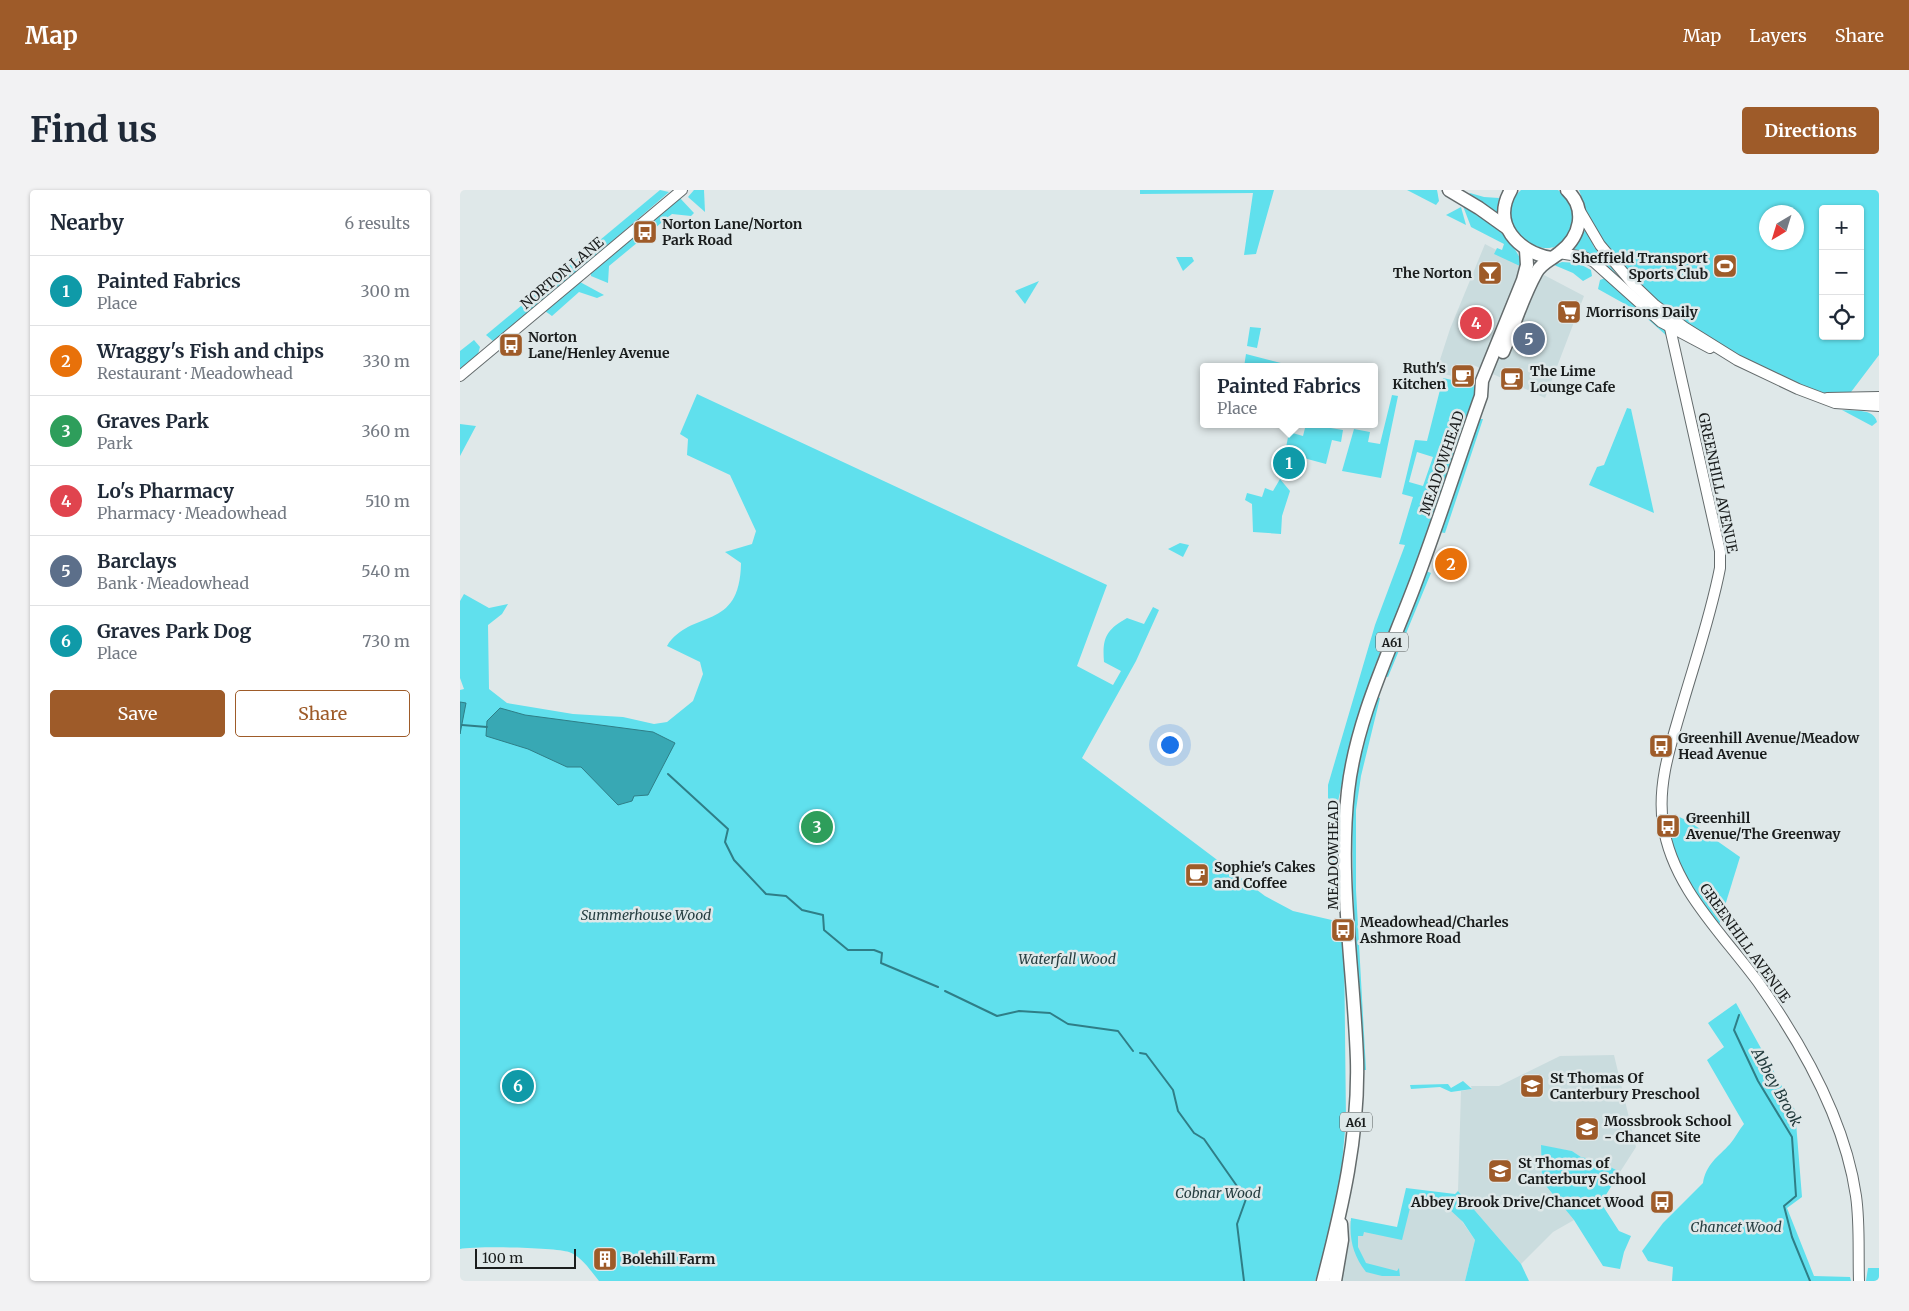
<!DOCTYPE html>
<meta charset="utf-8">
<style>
:root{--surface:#fff;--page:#f2f2f3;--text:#1f2937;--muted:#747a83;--line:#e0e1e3;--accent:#9e5b29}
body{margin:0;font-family:Merriweather,serif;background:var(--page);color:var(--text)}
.controls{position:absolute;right:15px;top:15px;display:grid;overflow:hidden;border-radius:5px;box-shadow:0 1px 4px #0004}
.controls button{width:45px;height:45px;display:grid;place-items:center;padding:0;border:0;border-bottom:1px solid var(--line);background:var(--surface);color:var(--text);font:25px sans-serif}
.compass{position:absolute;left:1299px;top:15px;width:45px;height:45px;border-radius:50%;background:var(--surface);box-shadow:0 1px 4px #0004;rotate:218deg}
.scale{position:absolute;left:15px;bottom:12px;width:101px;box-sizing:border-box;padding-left:5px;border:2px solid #1a1d1d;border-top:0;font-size:14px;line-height:18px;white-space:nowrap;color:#1a1d1d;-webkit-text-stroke:4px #dfe8e9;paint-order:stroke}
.you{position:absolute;left:709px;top:554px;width:18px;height:18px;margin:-12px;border:4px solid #fff;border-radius:50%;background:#1a73e8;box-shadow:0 0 0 8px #1a73e833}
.badge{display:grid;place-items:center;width:32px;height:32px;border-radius:50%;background:var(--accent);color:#fff;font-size:16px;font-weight:700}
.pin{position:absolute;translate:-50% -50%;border:2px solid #fff;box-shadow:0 1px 5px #0006}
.popup{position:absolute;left:740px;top:173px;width:178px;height:65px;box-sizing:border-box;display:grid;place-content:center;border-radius:5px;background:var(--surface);filter:drop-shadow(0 1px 4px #0005);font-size:16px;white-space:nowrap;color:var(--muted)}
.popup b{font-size:19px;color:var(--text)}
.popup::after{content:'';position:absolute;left:50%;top:100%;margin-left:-10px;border:10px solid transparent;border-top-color:var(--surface)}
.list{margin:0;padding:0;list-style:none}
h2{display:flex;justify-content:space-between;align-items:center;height:65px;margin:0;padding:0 20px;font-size:21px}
h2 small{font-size:16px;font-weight:400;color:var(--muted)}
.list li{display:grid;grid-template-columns:32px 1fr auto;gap:15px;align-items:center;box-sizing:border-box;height:70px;padding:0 20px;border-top:1px solid var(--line)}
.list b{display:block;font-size:19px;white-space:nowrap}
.list p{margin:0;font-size:16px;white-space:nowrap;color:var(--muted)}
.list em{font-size:16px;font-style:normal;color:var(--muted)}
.actions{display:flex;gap:10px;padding:15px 20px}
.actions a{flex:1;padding:11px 0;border:1px solid var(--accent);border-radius:5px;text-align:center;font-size:18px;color:var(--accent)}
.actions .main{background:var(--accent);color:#fff}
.icon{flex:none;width:28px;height:28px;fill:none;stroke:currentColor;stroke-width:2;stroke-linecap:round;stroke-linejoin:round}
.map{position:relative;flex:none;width:1419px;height:1091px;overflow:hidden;border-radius:5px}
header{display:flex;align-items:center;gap:30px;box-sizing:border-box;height:70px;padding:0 25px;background:var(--accent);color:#fff}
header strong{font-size:24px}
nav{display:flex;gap:28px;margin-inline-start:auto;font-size:18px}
.intro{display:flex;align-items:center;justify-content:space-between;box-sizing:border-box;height:120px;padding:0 30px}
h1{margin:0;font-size:35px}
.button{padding:12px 22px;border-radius:5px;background:var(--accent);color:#fff;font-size:18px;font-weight:700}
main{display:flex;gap:30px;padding:0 30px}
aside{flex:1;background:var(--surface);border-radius:5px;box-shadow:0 1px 4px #0004}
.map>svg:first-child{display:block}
</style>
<header>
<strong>Map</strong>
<nav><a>Map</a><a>Layers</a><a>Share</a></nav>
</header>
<div class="intro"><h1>Find us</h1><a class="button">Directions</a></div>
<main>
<aside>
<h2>Nearby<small>6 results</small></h2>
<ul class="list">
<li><span class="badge" style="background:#0f9aa8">1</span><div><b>Painted Fabrics</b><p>Place</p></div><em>300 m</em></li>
<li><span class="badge" style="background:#e8710a">2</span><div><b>Wraggy's Fish and chips</b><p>Restaurant · Meadowhead</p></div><em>330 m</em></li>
<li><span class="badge" style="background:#2e9e5b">3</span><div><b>Graves Park</b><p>Park</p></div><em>360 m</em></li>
<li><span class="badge" style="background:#e0444e">4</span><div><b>Lo's Pharmacy</b><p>Pharmacy · Meadowhead</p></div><em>510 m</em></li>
<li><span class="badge" style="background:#5c6f8a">5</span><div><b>Barclays</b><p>Bank · Meadowhead</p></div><em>540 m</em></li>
<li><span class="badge" style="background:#0f9aa8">6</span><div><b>Graves Park Dog</b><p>Place</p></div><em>730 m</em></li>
</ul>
<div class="actions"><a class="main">Save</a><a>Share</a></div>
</aside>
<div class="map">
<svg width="1419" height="1091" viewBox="0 0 1419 1091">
<rect width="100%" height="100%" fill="#dfe8e9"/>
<!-- built -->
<g fill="#cadcde">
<polygon points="1025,54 1124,106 1085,208 1011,174 1004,189 976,182 990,139"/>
<polygon points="1154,865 1176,957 1160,982 1139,971 1121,967 1112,961 1081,956 1082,991 1114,1030 1093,1042 1061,1074 998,1001 1001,901 1012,899 1011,896 1039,896 1100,866"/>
<polygon points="946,1002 994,1007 1001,1030 1015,1050 1005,1091 879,1091 890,1031 938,1039"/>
</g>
<!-- green -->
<g fill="#60e0ed" fill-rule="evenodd">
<polygon points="200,0 209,2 88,107 33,151 26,145"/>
<polygon points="234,0 244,0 245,22 228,7"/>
<polygon points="680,0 814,0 796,64 784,65 793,3 680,4"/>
<polygon points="947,0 977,0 979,11 976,15"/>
<path d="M 1061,0 L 1098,0 C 1108,8 1113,18 1112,30 C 1106,91 1019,39 1061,0 Z"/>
<path d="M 1119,0 L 1419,0 L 1419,165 L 1388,206 L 1361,203 L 1331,191 L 1263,157 L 1240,144 L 1180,99 L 1133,40 ZM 1363,19 L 1400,19 L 1400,146 L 1363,146 ZM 1306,22 L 1336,22 L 1336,52 L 1306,52 Z"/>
<polygon points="1010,3 1024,7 1039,8 1037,24 1008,6"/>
<polygon points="219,7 234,23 231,26 212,24 149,76 148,93 131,86 131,82"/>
<path d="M 1005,14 C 1024,27 1059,52 1062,77 L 1034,64 L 1037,58 L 1042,60 L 1044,54 L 1011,37 L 1003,16 Z"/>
<polygon points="1001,17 1006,35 986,25"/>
<path d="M 1126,38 L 1134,57 L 1170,100 C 1153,81 1140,65 1114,60 Z"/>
<polygon points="716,67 732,67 734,71 723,81"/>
<polygon points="1102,72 1118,73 1131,80 1132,86 1123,91 1113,83 1094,75"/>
<polygon points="1145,88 1206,139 1208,147 1181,123 1138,99 1140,90"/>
<polygon points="579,91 565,114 555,101"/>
<polygon points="120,92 144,105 137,108 119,102 92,126 85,121"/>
<polygon points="790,137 801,138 797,158 787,156"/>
<polygon points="14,150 20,157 18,164 0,179 0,161"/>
<polygon points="786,164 821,173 824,177 808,177 794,173 793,177 784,177"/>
<path d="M 983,188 L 1015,195 L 1016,200 L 964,354 L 940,418 L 915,475 L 893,544 L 877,616 L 868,608 L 868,595 L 915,435 L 945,355 L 939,354 L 953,307 L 942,304 L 955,250 L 967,251 ZM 957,262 L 973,267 L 963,296 L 949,292 Z"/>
<path d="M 237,204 L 647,395 L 617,476 L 653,495 L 661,481 L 644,472 C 642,448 646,440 667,428 L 684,434 L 693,417 L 699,420 L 676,471 L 622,568 L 805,706 L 833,721 L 876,731 L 881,737 L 884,753 L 886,930 L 877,1027 L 855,1091 L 139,1091 C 130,1080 122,1067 109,1062 C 96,1057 14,1056 0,1059 L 0,500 L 4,499 L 0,488 L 0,411 L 4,404 L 29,418 L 48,414 L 42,424 L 28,435 L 29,499 L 47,513 L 113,524 L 163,527 L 194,534 L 207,532 L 233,511 L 243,484 L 240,472 L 207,456 C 231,418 280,443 281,373 L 265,362 L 292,354 L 296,341 L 270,285 L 227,265 L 228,249 L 220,244 Z"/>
<polygon points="932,205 938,206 921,288 882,281 894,239 910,242 908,252 920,254"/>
<polygon points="1167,218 1171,219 1194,323 1129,295 1137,277 1144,275"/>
<path d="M 1382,220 C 1393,221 1414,218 1417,232 L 1412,236 Z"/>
<polygon points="1020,229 1023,229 985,343 979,342"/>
<polygon points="0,234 16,236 0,266"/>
<polygon points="846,234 883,240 881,252 872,250 866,274 825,263 829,242 843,246"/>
<polygon points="820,289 830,301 822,326 821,344 793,342 792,314 785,310 787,303 802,307 805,298 813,301"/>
<polygon points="720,353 729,355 723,367 708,359"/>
<polygon points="966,381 971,383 928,487 924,486"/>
<polygon points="917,507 920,508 901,586 896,620 896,700 906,880 902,880 893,701 892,620 895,584"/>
<polygon points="870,621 879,632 880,705 875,710"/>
<path d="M 1213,624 L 1230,632 L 1280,667 L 1259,735 C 1242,723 1200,646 1207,626 Z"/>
<path d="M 1276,813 L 1335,920 L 1342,1007 L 1327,1018 L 1354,1086 L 1390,1087 L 1391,1091 L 1212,1091 L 1213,1077 L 1188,1071 L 1182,1061 L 1203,1033 L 1243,993 C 1246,974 1258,967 1270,954 C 1275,948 1279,940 1284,934 L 1247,870 L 1264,857 L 1248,833 Z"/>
<polygon points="1003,891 1012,899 991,902 980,897 951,899 950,895 988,894 991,898"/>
<polygon points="1081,955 1112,961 1121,967 1139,971 1160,982 1141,1013 1159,1041 1171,1046 1164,1062 1160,1079 1143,1076 1114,1030 1082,991"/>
<path d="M 946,998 L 995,1004 L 998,1001 L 1061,1074 L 1069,1091 L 1005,1091 L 1015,1050 L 1003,1032 L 987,1017 L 958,1011 L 956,1015 L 951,1014 L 942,1050 L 904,1042 L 903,1046 L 898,1046 L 898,1057 L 906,1073 L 937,1081 L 939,1078 L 940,1086 L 922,1086 L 906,1082 C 893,1065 889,1049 891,1028 L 937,1037 Z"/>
<polygon points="1408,1078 1419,1078 1419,1091 1406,1091"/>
</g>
<!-- water -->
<g fill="#38a8b4" stroke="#2f7e87">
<polygon points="0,512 6,513 0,544"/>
<polygon points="40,518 65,525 193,542 215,553 188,605 174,606 172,611 158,615 121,577 107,577 68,559 26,546 27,531"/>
</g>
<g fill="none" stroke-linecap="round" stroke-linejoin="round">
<!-- stream -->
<g stroke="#2f7e87" stroke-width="2">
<polyline points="2,535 27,537"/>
<polyline points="208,584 268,639 265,652 274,670 306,704 326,706 342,720 363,725 364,740 388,760 414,760 422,763 421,773 478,797"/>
<polyline points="485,801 537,826 559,821 590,823 608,834 658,841 673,861"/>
<polyline points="1279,825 1274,840 1298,891 1332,947 1336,1006 1324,1016 1332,1047 1350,1091"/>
<polyline points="680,863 686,864 713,900 718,921 734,943 744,949 786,1009 777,1034 784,1091"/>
</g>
<defs>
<g id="secondary">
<polyline points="1120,21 1140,55 1173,94 1195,115 1224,137 1277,170 1338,199 1375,213 1419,216"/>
<polyline points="1099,63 1124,67 1134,72 1201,132 1250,158"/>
<path d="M 1210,138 L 1260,361 L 1260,378 C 1251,425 1235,471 1222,516 C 1211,554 1197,594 1203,634 C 1212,697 1262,743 1298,792 C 1342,854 1385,930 1396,1006 C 1400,1034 1398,1062 1399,1091"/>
<polyline points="0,186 222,0"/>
<polyline points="1367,208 1419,207"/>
</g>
<g id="highway">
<polyline points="989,0 1019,18 1047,38"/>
<path d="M 1051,0 C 1031,34 1058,62 1091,68"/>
<path d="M 1043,162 C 1054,136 1062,108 1076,83 C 1081,73 1091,70 1099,63 C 1121,47 1127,19 1107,0"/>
<path d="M 863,1091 C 882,1018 899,946 897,870 C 894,781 878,690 888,601 C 896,530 929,463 954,397 C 978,334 998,270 1021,206 L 1022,191 L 1063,90 L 1067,75 L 1066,60"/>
<polyline points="875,1091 882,1050 881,1034"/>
</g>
</defs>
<!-- secondary casing -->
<use href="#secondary" stroke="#646b6c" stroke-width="12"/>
<!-- highway casing -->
<use href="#highway" stroke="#646b6c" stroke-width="15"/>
<!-- secondary -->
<use href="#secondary" stroke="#fff" stroke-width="10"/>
<!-- highway -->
<use href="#highway" stroke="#fff" stroke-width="12"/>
</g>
<!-- icons -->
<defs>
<symbol id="bus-square" viewBox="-11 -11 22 22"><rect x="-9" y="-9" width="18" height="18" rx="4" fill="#9e5b29" stroke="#dfe8e9"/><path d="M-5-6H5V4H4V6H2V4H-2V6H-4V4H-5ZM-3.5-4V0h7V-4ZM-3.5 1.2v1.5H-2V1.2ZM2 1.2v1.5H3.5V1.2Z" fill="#fff"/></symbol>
<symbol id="stadium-square" viewBox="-11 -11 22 22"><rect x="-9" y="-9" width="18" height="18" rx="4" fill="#9e5b29" stroke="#dfe8e9"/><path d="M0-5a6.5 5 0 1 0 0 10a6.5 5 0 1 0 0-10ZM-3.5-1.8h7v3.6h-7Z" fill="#fff"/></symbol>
<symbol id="bar-square" viewBox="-11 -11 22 22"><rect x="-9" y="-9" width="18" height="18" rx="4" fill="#9e5b29" stroke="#dfe8e9"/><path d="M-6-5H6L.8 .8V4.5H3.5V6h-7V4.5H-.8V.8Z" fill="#fff"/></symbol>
<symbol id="supermarket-square" viewBox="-11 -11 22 22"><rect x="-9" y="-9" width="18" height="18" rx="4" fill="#9e5b29" stroke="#dfe8e9"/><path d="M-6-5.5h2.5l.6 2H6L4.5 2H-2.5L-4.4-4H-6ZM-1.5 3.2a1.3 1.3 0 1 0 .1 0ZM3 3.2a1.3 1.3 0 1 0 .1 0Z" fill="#fff"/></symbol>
<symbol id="cafe-square" viewBox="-11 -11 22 22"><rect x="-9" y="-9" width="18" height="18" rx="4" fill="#9e5b29" stroke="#dfe8e9"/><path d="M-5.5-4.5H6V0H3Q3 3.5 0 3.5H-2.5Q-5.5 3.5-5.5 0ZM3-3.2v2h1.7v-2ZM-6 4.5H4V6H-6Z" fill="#fff"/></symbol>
<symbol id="school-square" viewBox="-11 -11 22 22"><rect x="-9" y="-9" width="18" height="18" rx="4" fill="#9e5b29" stroke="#dfe8e9"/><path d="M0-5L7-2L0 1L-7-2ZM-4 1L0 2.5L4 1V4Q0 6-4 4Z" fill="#fff"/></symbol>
<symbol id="building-square" viewBox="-11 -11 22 22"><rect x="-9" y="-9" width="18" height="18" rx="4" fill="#9e5b29" stroke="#dfe8e9"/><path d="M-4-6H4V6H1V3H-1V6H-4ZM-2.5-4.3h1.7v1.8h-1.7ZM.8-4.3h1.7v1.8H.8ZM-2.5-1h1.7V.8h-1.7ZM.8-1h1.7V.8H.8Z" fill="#fff"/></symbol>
</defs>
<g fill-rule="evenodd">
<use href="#bus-square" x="171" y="28" width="28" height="28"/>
<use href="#stadium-square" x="1251" y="62" width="28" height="28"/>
<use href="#bar-square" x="1016" y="69" width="28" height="28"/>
<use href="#supermarket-square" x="1095" y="108" width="28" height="28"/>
<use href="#bus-square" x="37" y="141" width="28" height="28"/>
<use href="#cafe-square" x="989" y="172" width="28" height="28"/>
<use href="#cafe-square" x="1038" y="175" width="28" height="28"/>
<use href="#bus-square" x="1187" y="542" width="28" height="28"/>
<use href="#bus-square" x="1194" y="622" width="28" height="28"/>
<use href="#cafe-square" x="723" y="671" width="28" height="28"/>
<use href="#bus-square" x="869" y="726" width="28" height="28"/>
<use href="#school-square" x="1058" y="882" width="28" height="28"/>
<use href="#school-square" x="1113" y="925" width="28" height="28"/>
<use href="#school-square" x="1026" y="967" width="28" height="28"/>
<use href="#bus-square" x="1188" y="998" width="28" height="28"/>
<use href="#building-square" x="131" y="1055" width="28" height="28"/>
</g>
<g text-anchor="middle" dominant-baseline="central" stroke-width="5" stroke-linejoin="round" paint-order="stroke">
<!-- shield labels -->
<g fill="#dfe8e9" stroke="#555a5a" stroke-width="1">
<rect x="916" y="442.5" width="32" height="19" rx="4"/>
<rect x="880" y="922.5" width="32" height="19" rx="4"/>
</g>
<g font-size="12" font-weight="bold" fill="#1a1d1d">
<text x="932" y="452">A61</text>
<text x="896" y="932">A61</text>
</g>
<!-- poi labels -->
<g font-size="14" font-weight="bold" fill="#1a1d1d" stroke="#dfe8e9" text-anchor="start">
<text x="202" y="34">Norton Lane/Norton<tspan x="202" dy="16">Park Road</tspan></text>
<text x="1248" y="68" text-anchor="end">Sheffield Transport<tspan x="1248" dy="16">Sports Club</tspan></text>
<text x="1012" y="83" text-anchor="end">The Norton</text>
<text x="1126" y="122">Morrisons Daily</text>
<text x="68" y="147">Norton<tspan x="68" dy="16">Lane/Henley Avenue</tspan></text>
<text x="986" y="178" text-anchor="end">Ruth's<tspan x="986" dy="16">Kitchen</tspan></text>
<text x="1070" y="181">The Lime<tspan x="1070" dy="16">Lounge Cafe</tspan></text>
<text x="1218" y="548">Greenhill Avenue/Meadow<tspan x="1218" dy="16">Head Avenue</tspan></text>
<text x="1226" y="628">Greenhill<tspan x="1226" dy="16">Avenue/The Greenway</tspan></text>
<text x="754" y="677">Sophie's Cakes<tspan x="754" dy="16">and Coffee</tspan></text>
<text x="900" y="732">Meadowhead/Charles<tspan x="900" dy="16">Ashmore Road</tspan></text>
<text x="1090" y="888">St Thomas Of<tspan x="1090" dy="16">Canterbury Preschool</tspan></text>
<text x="1144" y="931">Mossbrook School<tspan x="1144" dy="16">- Chancet Site</tspan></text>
<text x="1058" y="973">St Thomas of<tspan x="1058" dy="16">Canterbury School</tspan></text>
<text x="1184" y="1012" text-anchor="end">Abbey Brook Drive/Chancet Wood</text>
<text x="162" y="1069">Bolehill Farm</text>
</g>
<!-- street labels -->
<g font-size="14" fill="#1a1d1d" stroke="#dfe8e9">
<text transform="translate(102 83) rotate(-40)">NORTON LANE</text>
<text transform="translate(982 273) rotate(-71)">MEADOWHEAD</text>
<text transform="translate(1258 293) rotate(78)">GREENHILL AVENUE</text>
<text transform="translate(873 665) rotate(-90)">MEADOWHEAD</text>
<text transform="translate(1285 753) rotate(54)">GREENHILL AVENUE</text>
</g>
<!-- park labels -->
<g font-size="14" font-style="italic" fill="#263e41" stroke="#dfe8e9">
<text x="186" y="725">Summerhouse Wood</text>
<text x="607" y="769">Waterfall Wood</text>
<text x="758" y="1003">Cobnar Wood</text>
<text x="1276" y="1037">Chancet Wood</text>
</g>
<!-- water labels -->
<g font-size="15" font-style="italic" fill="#223b3d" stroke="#dfe8e9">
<text transform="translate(1317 897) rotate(61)">Abbey Brook</text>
</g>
</g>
</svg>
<div class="controls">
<button>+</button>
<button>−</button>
<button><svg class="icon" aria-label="locate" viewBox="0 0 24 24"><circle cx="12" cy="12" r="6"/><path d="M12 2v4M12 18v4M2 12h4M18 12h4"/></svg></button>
</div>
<svg class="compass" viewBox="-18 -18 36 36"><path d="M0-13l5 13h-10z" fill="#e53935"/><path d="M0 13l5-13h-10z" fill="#747a83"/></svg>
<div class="scale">100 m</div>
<div class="you"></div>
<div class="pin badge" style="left:829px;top:273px;background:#0f9aa8">1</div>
<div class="popup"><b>Painted Fabrics</b>Place</div>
<div class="pin badge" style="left:991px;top:374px;background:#e8710a">2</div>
<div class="pin badge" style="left:357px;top:637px;background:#2e9e5b">3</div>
<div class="pin badge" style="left:1016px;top:133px;background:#e0444e">4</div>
<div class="pin badge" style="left:1069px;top:149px;background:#5c6f8a">5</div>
<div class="pin badge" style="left:58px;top:896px;background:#0f9aa8">6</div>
</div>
</main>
